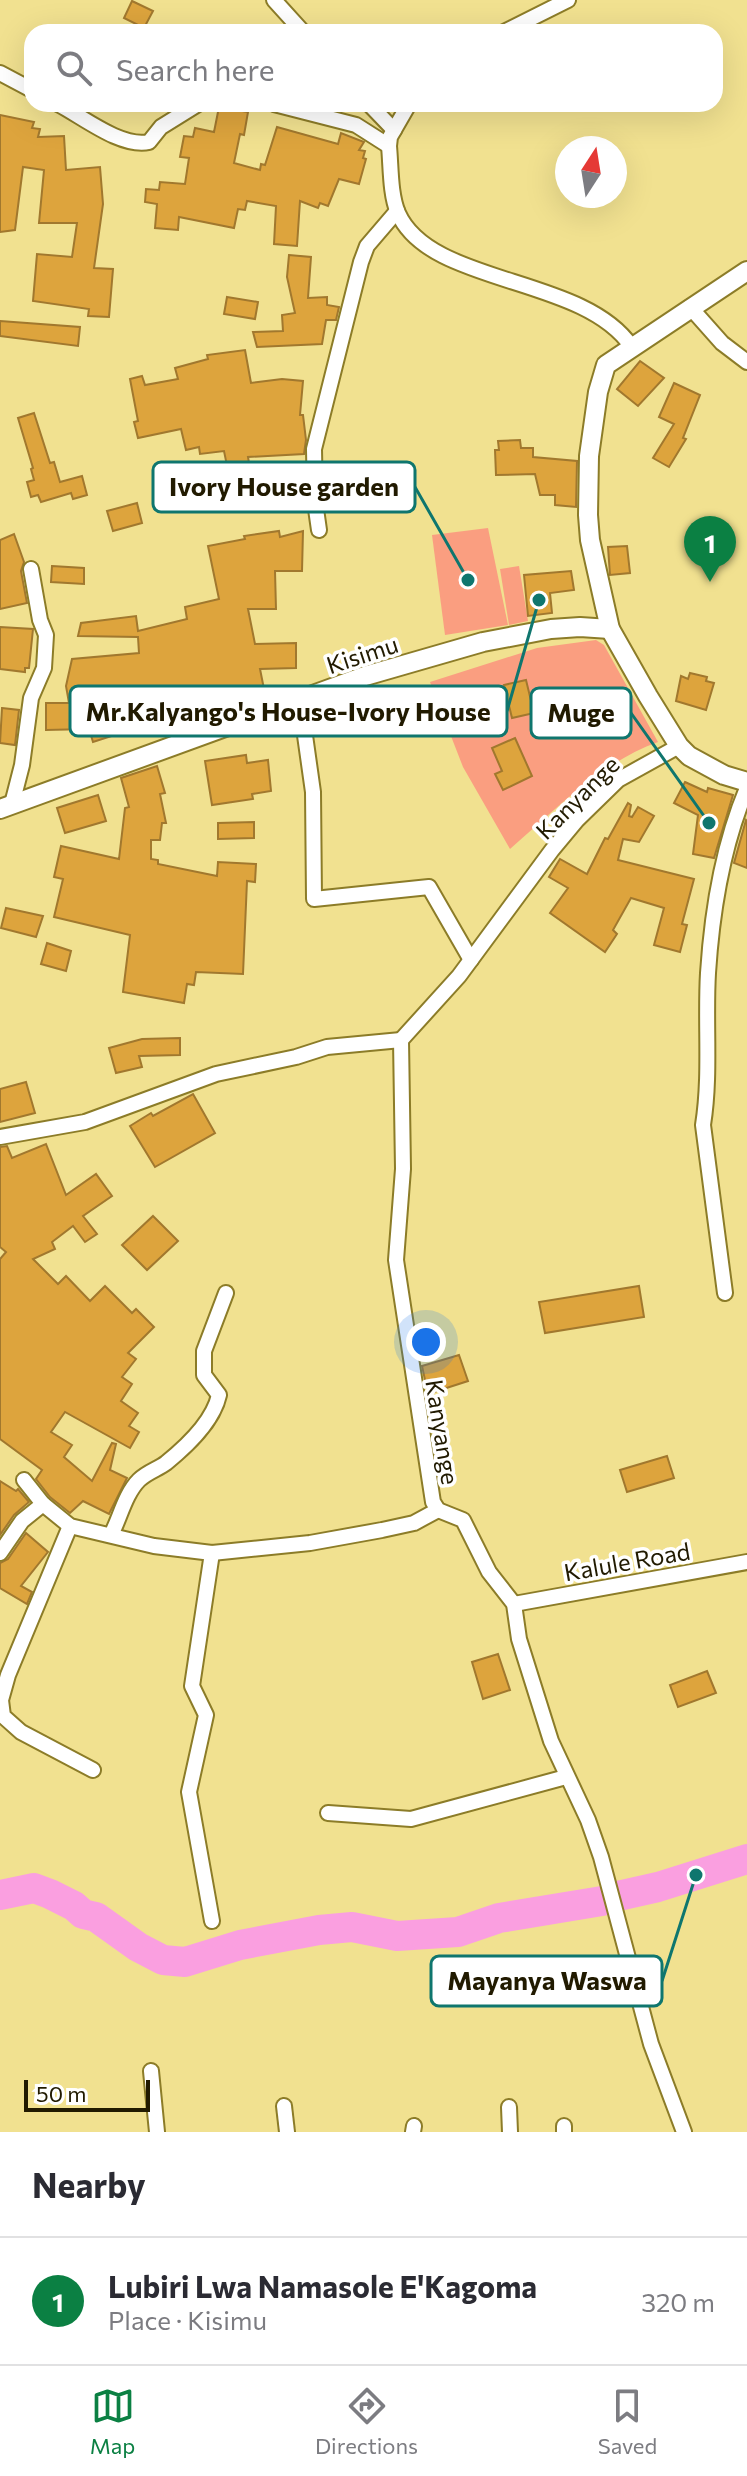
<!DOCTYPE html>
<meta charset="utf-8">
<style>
:root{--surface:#fff;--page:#f2f2f3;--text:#2b2b33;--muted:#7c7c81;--line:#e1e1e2;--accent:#0b8043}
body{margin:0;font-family:Commissioner,sans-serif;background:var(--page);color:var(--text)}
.compass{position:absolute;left:555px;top:136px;width:72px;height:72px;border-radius:50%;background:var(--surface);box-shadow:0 8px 32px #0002;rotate:12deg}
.scale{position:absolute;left:24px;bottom:20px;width:126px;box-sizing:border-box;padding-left:8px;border:4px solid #211a00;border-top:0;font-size:22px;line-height:28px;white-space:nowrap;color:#211a00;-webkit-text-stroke:6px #fff;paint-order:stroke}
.you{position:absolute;left:426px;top:1342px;width:28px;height:28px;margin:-20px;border:6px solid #fff;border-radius:50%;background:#1a73e8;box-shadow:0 0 0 12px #1a73e833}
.badge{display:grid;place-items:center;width:52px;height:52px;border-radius:50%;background:var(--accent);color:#fff;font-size:26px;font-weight:700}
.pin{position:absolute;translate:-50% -66px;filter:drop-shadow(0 2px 4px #0008)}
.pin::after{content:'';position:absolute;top:42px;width:28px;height:24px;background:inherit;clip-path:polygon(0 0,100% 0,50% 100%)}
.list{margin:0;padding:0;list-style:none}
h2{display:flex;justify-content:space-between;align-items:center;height:104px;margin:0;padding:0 32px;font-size:34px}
h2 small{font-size:26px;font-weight:400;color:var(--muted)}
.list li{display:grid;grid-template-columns:52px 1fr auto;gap:24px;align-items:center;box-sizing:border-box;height:128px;padding:0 32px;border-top:2px solid var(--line)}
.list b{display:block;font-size:30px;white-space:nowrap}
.list p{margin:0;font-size:26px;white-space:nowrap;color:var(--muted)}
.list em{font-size:26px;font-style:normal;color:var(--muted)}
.icon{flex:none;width:44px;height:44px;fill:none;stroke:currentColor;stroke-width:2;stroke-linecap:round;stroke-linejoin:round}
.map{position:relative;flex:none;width:747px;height:2132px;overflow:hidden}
.search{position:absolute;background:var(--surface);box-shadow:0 8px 32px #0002;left:24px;right:24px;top:24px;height:88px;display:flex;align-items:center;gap:20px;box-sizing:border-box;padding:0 28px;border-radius:24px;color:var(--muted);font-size:30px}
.sheet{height:232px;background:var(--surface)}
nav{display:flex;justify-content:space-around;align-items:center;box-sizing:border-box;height:112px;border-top:2px solid var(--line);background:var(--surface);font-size:22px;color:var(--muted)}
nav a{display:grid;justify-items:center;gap:4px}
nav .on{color:var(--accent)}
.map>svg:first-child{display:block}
</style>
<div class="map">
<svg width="747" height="2132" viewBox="0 0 747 2132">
<rect width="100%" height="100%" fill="#f1e190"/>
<!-- green -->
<g fill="#fa9e80">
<polygon points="488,528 508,625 445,635 432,535"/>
<polygon points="519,566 528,621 509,625 500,569"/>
<path d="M 596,640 L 604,645 L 658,742 C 600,763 555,810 510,849 L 463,767 L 430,682 L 537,648 Z"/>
</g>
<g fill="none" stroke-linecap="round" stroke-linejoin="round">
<!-- river -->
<g stroke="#fa9fe0" stroke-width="30">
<polyline points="0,1895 34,1888 50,1894 74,1906 83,1914 96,1917 138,1947 163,1960 185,1962 240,1945 319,1930 352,1927 397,1936 458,1932 499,1918 602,1901"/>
<polyline points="618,1896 658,1887 747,1859"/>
</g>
</g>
<!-- building -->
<g fill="#dda43d" stroke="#a1782e" stroke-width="2">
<polygon points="132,1 153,11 144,28 124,18"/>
<polygon points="219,107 248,112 244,135 240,134 234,163 260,170 261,164 265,165 277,127 338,144 341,133 364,142 359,150 365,151 363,158 366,159 359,184 339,179 328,206 320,203 318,208 300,201 297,246 274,244 276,206 247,201 245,210 238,209 234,228 179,217 178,230 155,228 157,204 145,202 146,189 159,190 160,182 185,184 189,158 180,157 184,136 193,137 195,128 214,132"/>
<polygon points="0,115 34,122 32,128 40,129 38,137 64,136 66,170 100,167 103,204 94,268 113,269 109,317 88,316 89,309 33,301 37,254 72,257 77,223 39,223 44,170 23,167 15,230 0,232"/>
<polygon points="289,255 311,257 308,298 327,297 327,305 339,307 336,320 326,320 322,344 257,347 253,332 283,331 282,315 295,313 287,277"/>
<polygon points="227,297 258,302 255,319 224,314"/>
<polygon points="0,321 80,327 78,346 0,336"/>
<polygon points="245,350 251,383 282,379 303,381 300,415 303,415 306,440 304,454 248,457 252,481 231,485 224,451 200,454 199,447 186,450 181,429 138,438 134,422 138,421 130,379 142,376 145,385 178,379 175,368 208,359 207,355"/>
<polygon points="640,361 664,378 638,406 617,389"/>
<polygon points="674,383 700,395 683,438 686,439 669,467 653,458 674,424 659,417"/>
<polygon points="34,413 50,463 54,462 60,482 82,476 87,495 73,499 71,493 41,502 38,495 31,497 27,482 34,480 31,469 33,468 18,418"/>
<polygon points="520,440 521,448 533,448 533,457 577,461 576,507 555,505 555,495 540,495 535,474 496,475 495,450 499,450 498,441"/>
<polygon points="137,503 142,523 113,531 107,511"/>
<polygon points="279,531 280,537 303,531 302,571 275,571 276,609 248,609 255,644 296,643 296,668 260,669 264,689 244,693 243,689 183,713 93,742 89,729 46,730 46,703 69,703 66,686 72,659 139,653 138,637 78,636 81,623 136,616 138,631 187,619 185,607 219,599 208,546 245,539 244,536"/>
<polygon points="14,534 24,562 21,571 27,603 0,609 0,540"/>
<polygon points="627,546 630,573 610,575 608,547"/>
<polygon points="52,566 84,568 84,584 51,582"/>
<polygon points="571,571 574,590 550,593 552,613 528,616 524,575"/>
<polygon points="0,627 33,629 29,668 25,668 25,672 0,669"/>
<polygon points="690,673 707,677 706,681 714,683 706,710 676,701 681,676 688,679"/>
<polygon points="526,680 534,713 512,718 504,685"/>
<polygon points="2,708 19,710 15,745 0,743"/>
<polygon points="515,738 532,776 503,790 495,774 502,771 492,748"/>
<polygon points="246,755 247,763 268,760 271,791 252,794 253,799 212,805 205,761"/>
<polygon points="157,766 165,793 160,794 166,823 162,823 160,840 151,840 151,859 158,860 158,864 217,876 218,862 256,864 255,882 247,881 243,974 196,972 194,985 187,984 184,1003 123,992 130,935 54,917 63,879 54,877 61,846 119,859 125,808 129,807 121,778"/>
<polygon points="685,782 707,792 708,788 733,795 714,858 693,854 698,815 674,803"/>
<polygon points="98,795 106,821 65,833 57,808"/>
<polygon points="628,803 631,805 629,816 632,817 638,807 654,816 639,842 623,839 618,860 694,879 682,924 687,925 680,952 654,945 664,908 631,898 613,930 617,934 605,952 550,913 568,888 549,877 560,859 587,874 605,838 608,839"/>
<polygon points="746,820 747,821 747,868 734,863"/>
<polygon points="254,822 254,838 218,839 218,823"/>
<polygon points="6,908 43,916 36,937 1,928"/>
<polygon points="47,943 71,951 66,971 41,964"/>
<polygon points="180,1038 180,1055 139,1056 142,1067 116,1073 109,1048 142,1039"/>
<polygon points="26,1082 35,1113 0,1122 0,1089"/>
<polygon points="193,1094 215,1133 155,1167 130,1126 151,1113 153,1116"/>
<polygon points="46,1144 66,1195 96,1174 112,1196 83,1216 97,1234 85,1242 73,1226 52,1242 55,1249 33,1259 58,1284 66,1276 90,1301 105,1286 132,1313 136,1309 154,1327 128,1353 136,1359 122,1377 132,1384 121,1401 138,1413 129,1426 139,1432 130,1448 65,1412 51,1432 72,1445 64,1457 92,1481 112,1443 116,1444 110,1470 127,1478 109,1514 83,1501 70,1513 50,1497 36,1479 42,1470 0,1439 0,1259 6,1252 0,1247 0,1147 7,1146 12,1158"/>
<polygon points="153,1216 178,1241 147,1270 122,1245"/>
<polygon points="639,1286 644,1317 545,1333 539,1302"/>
<polygon points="459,1355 468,1381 428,1394 422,1366"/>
<polygon points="667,1456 674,1478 627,1492 620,1470"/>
<polygon points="0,1481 16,1491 18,1489 29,1502 14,1515 0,1535"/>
<polygon points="26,1533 48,1552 21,1586 32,1592 27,1604 0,1588 0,1563 8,1559"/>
<polygon points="498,1654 510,1690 483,1699 472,1662"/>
<polygon points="707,1671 716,1693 678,1707 670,1685"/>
</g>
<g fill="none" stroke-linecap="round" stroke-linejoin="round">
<defs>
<g id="minor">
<polyline points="274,0 303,32"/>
<polyline points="504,32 568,0"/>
<polyline points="0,73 32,90"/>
<path d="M 58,104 C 83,117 121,148 149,142 L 161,127 L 198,104"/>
<polyline points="274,104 356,125 389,146"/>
<polyline points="369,104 394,130"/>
<path d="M 409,104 L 390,137 L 389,146 C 391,167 390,194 398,213 C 430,286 582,275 631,346"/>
<polyline points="690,307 722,343 747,362"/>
<polyline points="319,530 315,502 314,449 361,262 367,246 397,211"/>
<polyline points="300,700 313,792 314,899 429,887 471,960"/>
<polyline points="679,746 618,780 577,820 552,850 459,976 401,1040 403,1169 396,1260 433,1502 438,1510 463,1520 489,1572 514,1604 519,1639 551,1741 588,1820 601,1857 651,2044 684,2132"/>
<polyline points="12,804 22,765 31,698 44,668 46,635 40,620 31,569"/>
<polyline points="0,1137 85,1122 216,1074 296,1057 327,1047 401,1040"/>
<path d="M 725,1293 L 703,1125 C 711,1075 705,1023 708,973 C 712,911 723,845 747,788"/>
<polyline points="24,1480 43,1504 70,1526 154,1546 212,1553 310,1543 382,1530 414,1523 438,1510"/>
<polyline points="70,1526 8,1675 1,1700 3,1716 21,1732 93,1770"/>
<path d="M 111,1535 C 120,1518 125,1494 139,1480 C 147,1472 158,1469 166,1463 C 187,1446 213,1422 219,1395 L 204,1375 L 204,1351 L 226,1293"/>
<polyline points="0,1553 22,1521 43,1504"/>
<polyline points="514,1604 747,1562"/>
<polyline points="328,1813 411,1819 566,1777"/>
<polyline points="212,1921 189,1792 206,1715 192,1686 212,1553"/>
<polyline points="151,2071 157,2132"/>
<polyline points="284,2106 287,2132"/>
<polyline points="509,2107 510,2132"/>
<polyline points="413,2132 414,2126"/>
<polyline points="564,2132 564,2126"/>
</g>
<g id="tertiary">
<polyline points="747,271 606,365 598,392 589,456 588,515 590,540 610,629 648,696 679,746 689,756 724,775 747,782"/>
<polyline points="0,809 365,676 483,642 551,629 580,627 610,629"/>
</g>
</defs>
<!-- minor casing -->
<use href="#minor" stroke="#8c7c28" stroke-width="18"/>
<!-- tertiary casing -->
<use href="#tertiary" stroke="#8c7c28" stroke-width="22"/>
<!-- minor -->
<use href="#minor" stroke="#fff" stroke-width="14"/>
<!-- tertiary -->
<use href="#tertiary" stroke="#fff" stroke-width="18"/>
</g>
<g text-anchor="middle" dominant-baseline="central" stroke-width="7" stroke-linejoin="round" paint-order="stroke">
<!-- street labels -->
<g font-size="24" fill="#211a00" stroke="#fff">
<text transform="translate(362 654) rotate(-18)">Kisimu</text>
<text transform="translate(577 797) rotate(-45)">Kanyange</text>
<text transform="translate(443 1432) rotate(81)">Kanyange</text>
<text transform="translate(627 1561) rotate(-10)">Kalule Road</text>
</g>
</g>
<!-- callouts -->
<path fill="none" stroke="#0f766e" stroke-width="3" d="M468 580L415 487M539 600L507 711M709 823L631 713M696 1875L662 1981"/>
<g fill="#0f766e" stroke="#fff" stroke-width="3">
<circle cx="468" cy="580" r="8"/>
<circle cx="539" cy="600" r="8"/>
<circle cx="709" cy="823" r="8"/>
<circle cx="696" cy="1875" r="8"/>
</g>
<g fill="#fff" stroke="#0f766e" stroke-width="3">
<rect x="153" y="462" width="262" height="50" rx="8"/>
<rect x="70" y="686" width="437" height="50" rx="8"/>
<rect x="531" y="688" width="100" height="50" rx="8"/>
<rect x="431" y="1956" width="231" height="50" rx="8"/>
</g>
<g font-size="26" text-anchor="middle" font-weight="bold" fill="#211a00">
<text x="284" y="496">Ivory House garden</text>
<text x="288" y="721">Mr.Kalyango's House-Ivory House</text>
<text x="581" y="722">Muge</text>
<text x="547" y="1990">Mayanya Waswa</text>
</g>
</svg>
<svg class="compass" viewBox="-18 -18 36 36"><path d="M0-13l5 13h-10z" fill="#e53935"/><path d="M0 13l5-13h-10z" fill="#7c7c81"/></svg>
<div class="scale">50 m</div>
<div class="you"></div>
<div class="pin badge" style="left:710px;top:582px">1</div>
<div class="search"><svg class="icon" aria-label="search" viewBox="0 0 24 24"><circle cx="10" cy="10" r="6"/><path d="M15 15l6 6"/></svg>Search here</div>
</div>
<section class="sheet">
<h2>Nearby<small></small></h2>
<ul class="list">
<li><span class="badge">1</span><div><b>Lubiri Lwa Namasole E'Kagoma</b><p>Place · Kisimu</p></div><em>320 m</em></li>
</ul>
</section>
<nav>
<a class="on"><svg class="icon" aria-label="map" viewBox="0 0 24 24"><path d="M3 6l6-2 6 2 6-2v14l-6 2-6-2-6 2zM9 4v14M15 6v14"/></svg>Map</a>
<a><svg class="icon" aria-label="directions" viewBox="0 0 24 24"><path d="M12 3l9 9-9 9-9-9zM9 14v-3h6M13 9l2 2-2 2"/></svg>Directions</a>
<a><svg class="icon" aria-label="saved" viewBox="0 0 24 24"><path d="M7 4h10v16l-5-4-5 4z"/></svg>Saved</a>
</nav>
